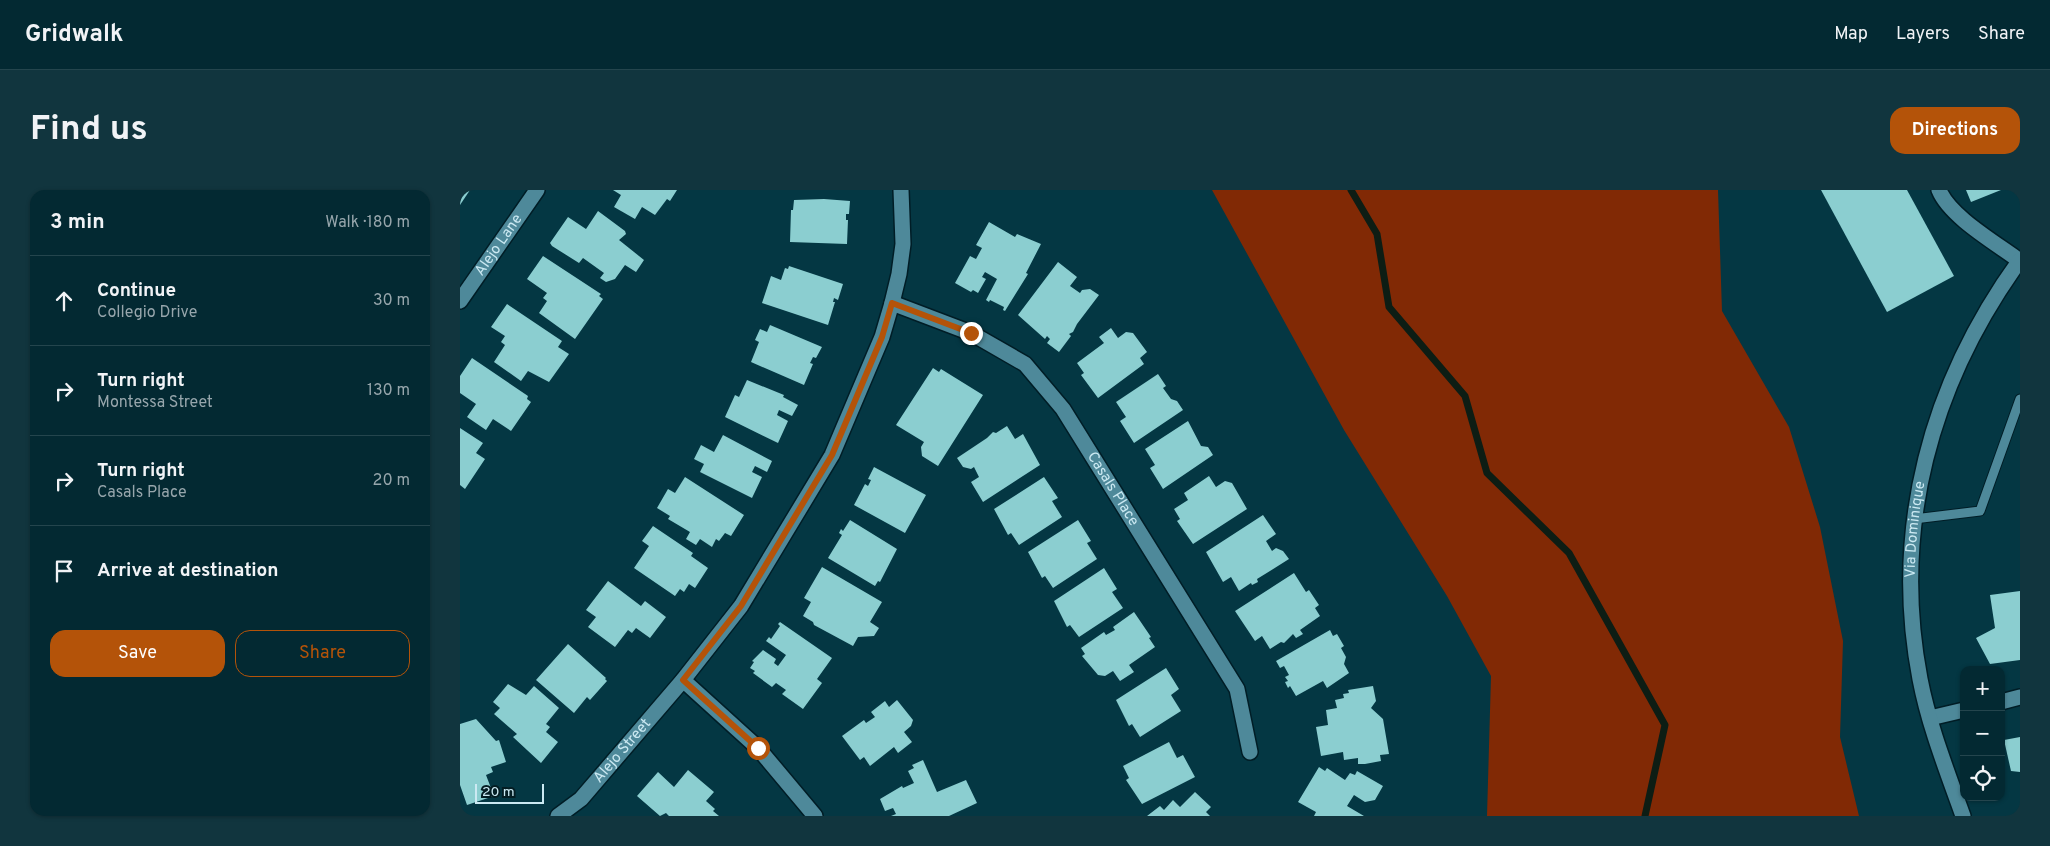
<!DOCTYPE html>
<meta charset="utf-8">
<style>
:root{--surface:#032932;--page:#11353e;--text:#f1f3f6;--muted:#97a6ac;--line:#24454d;--accent:#b45309}
body{margin:0;font-family:Overpass,sans-serif;background:var(--page);color:var(--text)}
.controls{position:absolute;right:15px;bottom:15px;display:grid;overflow:hidden;border-radius:10px;box-shadow:0 1px 4px #0004}
.controls button{width:45px;height:45px;display:grid;place-items:center;padding:0;border:0;border-bottom:1px solid var(--line);background:var(--surface);color:var(--text);font:25px sans-serif}
.scale{position:absolute;left:15px;bottom:12px;width:69px;box-sizing:border-box;padding-left:5px;border:2px solid #cbe9f2;border-top:0;font-size:14px;line-height:18px;white-space:nowrap;color:#cbe9f2;-webkit-text-stroke:4px #041d23;paint-order:stroke}
.stop{position:absolute;width:15px;height:15px;margin:-11px;border:4px solid #b45309;border-radius:50%;background:#fff}
.stop.end{background:#b45309;border-color:#fff;box-shadow:0 1px 5px #0008}
.list{margin:0;padding:0;list-style:none}
h2{display:flex;justify-content:space-between;align-items:center;height:65px;margin:0;padding:0 20px;font-size:21px}
h2 small{font-size:16px;font-weight:400;color:var(--muted)}
.list li{display:grid;grid-template-columns:32px 1fr auto;gap:15px;align-items:center;box-sizing:border-box;height:90px;padding:0 20px;border-top:1px solid var(--line)}
.list b{display:block;font-size:19px;white-space:nowrap}
.list p{margin:0;font-size:16px;white-space:nowrap;color:var(--muted)}
.list em{font-size:16px;font-style:normal;color:var(--muted)}
.actions{display:flex;gap:10px;padding:15px 20px}
.actions a{flex:1;padding:11px 0;border:1px solid var(--accent);border-radius:15px;text-align:center;font-size:18px;color:var(--accent)}
.actions .main{background:var(--accent);color:#fff}
.icon{flex:none;width:28px;height:28px;fill:none;stroke:currentColor;stroke-width:2;stroke-linecap:round;stroke-linejoin:round}
.map{position:relative;flex:none;width:1560px;height:626px;overflow:hidden;border-radius:15px}
header{display:flex;align-items:center;gap:30px;box-sizing:border-box;height:70px;padding:0 25px;background:var(--surface);border-bottom:1px solid var(--line)}
header strong{font-size:24px}
nav{display:flex;gap:28px;margin-inline-start:auto;font-size:18px}
.intro{display:flex;align-items:center;justify-content:space-between;box-sizing:border-box;height:120px;padding:0 30px}
h1{margin:0;font-size:35px}
.button{padding:12px 22px;border-radius:15px;background:var(--accent);color:#fff;font-size:18px;font-weight:700}
main{display:flex;gap:30px;padding:0 30px}
aside{flex:1;background:var(--surface);border-radius:15px;box-shadow:0 1px 4px #0004}
.map>svg:first-child{display:block}
</style>
<header>
<strong>Gridwalk</strong>
<nav><a>Map</a><a>Layers</a><a>Share</a></nav>
</header>
<div class="intro"><h1>Find us</h1><a class="button">Directions</a></div>
<main>
<aside>
<h2>3 min<small>Walk · 180 m</small></h2>
<ul class="list">
<li><svg class="icon" aria-label="ahead" viewBox="0 0 24 24"><path d="M12 20V5M6 11l6-6 6 6"/></svg><div><b>Continue</b><p>Collegio Drive</p></div><em>30 m</em></li>
<li><svg class="icon" aria-label="right" viewBox="0 0 24 24"><path d="M7 20v-9h11M14 6l5 5-5 5"/></svg><div><b>Turn right</b><p>Montessa Street</p></div><em>130 m</em></li>
<li><svg class="icon" aria-label="right" viewBox="0 0 24 24"><path d="M7 20v-9h11M14 6l5 5-5 5"/></svg><div><b>Turn right</b><p>Casals Place</p></div><em>20 m</em></li>
<li><svg class="icon" aria-label="arrive" viewBox="0 0 24 24"><path d="M6 21V4h12l-3 4 3 4H6"/></svg><div><b>Arrive at destination</b></div></li>
</ul>
<div class="actions"><a class="main">Save</a><a>Share</a></div>
</aside>
<div class="map">
<svg width="1560" height="626" viewBox="0 0 1560 626">
<rect width="100%" height="100%" fill="#043743"/>
<!-- green -->
<polygon fill="#812905" points="752,0 1258,0 1262,121 1329,237 1360,337 1383,451 1380,547 1399,626 1027,626 1031,486 987,406 884,240"/>
<g fill="none" stroke-linecap="round" stroke-linejoin="round">
<!-- stream -->
<polyline stroke="#0d1d14" stroke-width="7" points="891,0 917,44 929,117 1005,206 1027,283 1109,363 1205,535 1185,626"/>
</g>
<!-- building -->
<g fill="#8bced0">
<polygon points="0,0 10,0 0,15"/>
<polygon points="153,0 217,0 210,11 207,9 195,25 182,17 175,29 154,17 161,5"/>
<polygon points="1361,0 1447,0 1494,86 1427,122"/>
<polygon points="1506,0 1541,0 1511,12"/>
<polygon points="364,9 390,11 389,24 386,24 386,30 388,30 387,54 330,52 331,20 333,20 334,10"/>
<polygon points="138,21 165,41 166,44 159,50 184,70 176,82 165,75 155,89 146,92 140,88 144,83 123,68 119,73 92,56 90,53 108,27 126,39"/>
<polygon points="529,32 555,47 557,44 581,54 566,83 568,84 545,121 543,120 544,117 530,110 529,112 526,110 537,89 525,82 522,87 526,89 518,103 513,100 511,102 495,93 510,66 516,69 522,58 516,55"/>
<polygon points="83,66 141,104 139,106 143,109 115,149 79,123 87,111 83,108 87,103 67,89"/>
<polygon points="598,72 617,87 610,96 620,103 622,100 630,99 639,105 617,134 613,142 609,144 611,146 599,162 587,153 590,149 587,146 585,149 558,125"/>
<polygon points="329,76 383,94 378,110 374,108 373,112 375,112 368,135 302,113 311,86 321,90 325,78 328,79"/>
<polygon points="47,114 102,151 98,157 109,164 89,192 68,181 61,191 34,172 45,155 41,152 45,146 31,137"/>
<polygon points="310,135 362,157 356,168 353,167 350,173 353,174 344,195 291,172 299,152 295,150 300,139 307,142"/>
<polygon points="651,138 658,148 666,142 673,143 687,162 680,168 684,174 638,208 621,185 624,183 617,173 644,153 639,147"/>
<polygon points="12,168 68,206 67,209 71,212 51,241 33,229 26,240 7,227 16,214 0,203 0,186"/>
<polygon points="473,178 479,182 481,179 523,205 478,276 462,266 461,257 464,252 436,235"/>
<polygon points="698,184 706,196 703,198 711,209 717,211 723,220 674,253 660,231 666,227 656,212"/>
<polygon points="287,190 324,205 323,207 338,215 332,226 319,220 317,225 328,231 318,253 265,227 275,205 279,207"/>
<polygon points="728,231 741,256 748,257 753,265 703,299 690,278 695,275 685,259"/>
<polygon points="547,236 555,249 563,244 580,275 523,312 511,292 519,287 514,277 511,279 503,277 497,268 527,248 533,242 536,243"/>
<polygon points="0,238 23,253 16,263 25,269 5,299 0,295"/>
<polygon points="263,245 312,271 307,282 295,276 292,282 302,287 292,308 240,282 244,274 234,269 241,255 254,262"/>
<polygon points="414,277 466,305 445,343 394,315 405,294 408,296 411,290 408,289"/>
<polygon points="749,286 756,297 765,291 772,293 787,319 733,354 717,331 720,329 714,319 728,310 724,303"/>
<polygon points="225,287 284,325 271,346 265,343 259,351 256,349 252,357 240,349 236,355 226,349 230,342 208,329 210,326 197,318 208,299 215,303"/>
<polygon points="584,287 598,308 592,311 602,327 559,355 551,343 548,345 534,319"/>
<polygon points="803,325 816,344 806,351 812,361 816,358 823,361 829,369 797,389 798,392 792,395 791,393 779,401 771,387 763,392 746,362"/>
<polygon points="390,330 437,359 420,392 418,391 415,396 368,368 382,345 379,343 381,339 383,341"/>
<polygon points="618,330 631,351 627,353 637,369 593,398 585,386 582,388 568,362"/>
<polygon points="193,336 233,363 231,366 248,378 235,398 229,394 224,402 220,399 215,406 174,378 189,356 182,351"/>
<polygon points="362,377 422,412 410,432 419,438 414,446 398,447 393,456 354,435 353,432 343,426 351,412 344,408"/>
<polygon points="644,378 657,399 652,402 663,418 619,447 610,435 607,437 594,411"/>
<polygon points="834,383 846,402 849,400 859,415 855,418 860,426 840,440 843,444 836,448 833,444 824,453 821,452 810,459 802,446 795,451 775,421"/>
<polygon points="148,391 181,416 185,411 206,427 190,448 176,438 172,443 168,440 155,457 128,437 136,427 126,420"/>
<polygon points="1560,401 1560,470 1530,474 1516,448 1535,438 1530,405"/>
<polygon points="674,422 691,447 689,448 695,457 669,475 674,482 660,491 653,481 645,486 638,485 622,466 625,464 621,458 644,442 646,445 655,440 653,437"/>
<polygon points="320,432 372,468 357,489 362,493 343,519 322,504 326,500 316,493 312,497 293,483 295,481 290,478 294,472 292,471 303,460 316,469 314,473 318,476 326,465 306,451 309,447 311,449 320,436 318,434"/>
<polygon points="870,440 873,446 877,444 884,456 881,458 886,467 884,474 889,483 867,498 863,491 836,506 830,496 828,498 825,492 828,491 825,487 829,485 824,476 820,478 816,471"/>
<polygon points="108,454 146,488 145,489 147,491 130,510 127,507 114,523 76,490"/>
<polygon points="706,478 719,499 711,505 721,521 680,547 672,534 669,536 656,510"/>
<polygon points="48,494 66,505 74,496 99,518 86,534 90,537 86,542 98,552 81,573 53,547 57,544 34,524 40,518 33,512"/>
<polygon points="913,496 916,511 911,518 923,529 929,564 920,565 921,571 905,574 898,574 898,568 884,570 883,562 861,566 856,537 868,535 866,520 877,518 875,510 884,508 883,504 889,503 888,500"/>
<polygon points="437,510 453,530 451,536 444,542 452,552 438,563 434,557 410,576 404,567 400,570 382,546 404,530 406,533 415,527 411,522 425,511 429,517"/>
<polygon points="16,529 36,551 39,550 46,572 31,577 33,582 26,585 34,606 7,615 0,595 0,534"/>
<polygon points="1560,547 1560,582 1551,581 1544,550"/>
<polygon points="709,552 717,568 723,565 735,587 682,614 666,590 669,588 663,576"/>
<polygon points="463,570 477,602 506,590 517,613 489,626 431,626 436,624 433,618 425,621 420,609 442,596 443,598 454,593 448,581 454,578 452,575"/>
<polygon points="859,577 865,581 867,578 885,590 890,583 895,585 897,581 923,596 915,610 905,612 894,605 887,616 904,626 854,626 856,622 838,612"/>
<polygon points="228,580 254,602 246,611 255,619 253,621 259,626 209,626 206,623 200,626 177,606 198,582 214,597"/>
<polygon points="735,602 751,617 746,622 750,626 687,626 700,616 704,620 713,610 720,617"/>
</g>
<g fill="none" stroke-linecap="round" stroke-linejoin="round">
<defs>
<polyline id="lane" points="1454,329 1520,321 1560,209"/>
<g id="street">
<path d="M 1479,0 C 1490,27 1536,53 1560,71"/>
<path id="s1" d="M 0,111 L 77,0"/>
<path id="s2" d="M 432,113 L 511,143 L 565,174 L 603,219 L 777,499 L 790,562"/>
<polyline points="1541,512 1560,507"/>
<polyline points="1470,528 1504,520"/>
<path id="s3" d="M 98,626 L 121,609 L 223,490 L 281,416 L 372,265 L 422,147 L 432,113 L 439,84 L 443,54 L 441,0"/>
<path id="s4" d="M 1503,626 C 1487,581 1469,536 1460,489 C 1431,338 1471,193 1560,70"/>
</g>
<polyline id="secondary" points="223,490 298,558 355,626"/>
</defs>
<!-- lane casing -->
<use href="#lane" stroke="#001d26" stroke-width="11"/>
<!-- street casing -->
<use href="#street" stroke="#001d26" stroke-width="18"/>
<!-- secondary casing -->
<use href="#secondary" stroke="#001d26" stroke-width="18"/>
<!-- lane -->
<use href="#lane" stroke="#4e899a" stroke-width="9"/>
<!-- street -->
<use href="#street" stroke="#4e899a" stroke-width="15"/>
<!-- secondary -->
<use href="#secondary" stroke="#4e899a" stroke-width="15"/>
</g>
<g fill="none" stroke-linecap="round" stroke-linejoin="round">
<!-- route -->
<polyline stroke="#b45309" stroke-width="6" points="298,558 223,490 281,416 372,265 422,147 432,113 511,143"/>
</g>
<g text-anchor="middle" dominant-baseline="central" stroke-width="5" stroke-linejoin="round" paint-order="stroke">
<!-- street labels -->
<g font-size="15" fill="#cbe9f2" stroke="#041d23">
<text stroke="none"><textPath href="#s1" startOffset="68">Alejo Lane</textPath></text>
<text stroke="none"><textPath href="#s2" startOffset="300">Casals Place</textPath></text>
<text stroke="none"><textPath href="#s4" startOffset="294">Via Dominique</textPath></text>
<text stroke="none"><textPath href="#s3" startOffset="92">Alejo Street</textPath></text>
</g>
</g>
</svg>
<div class="controls">
<button>+</button>
<button>−</button>
<button><svg class="icon" aria-label="locate" viewBox="0 0 24 24"><circle cx="12" cy="12" r="6"/><path d="M12 2v4M12 18v4M2 12h4M18 12h4"/></svg></button>
</div>
<div class="scale">20 m</div>
<div class="stop" style="left:298px;top:558px"></div>
<div class="stop end" style="left:511px;top:143px"></div>
</div>
</main>
